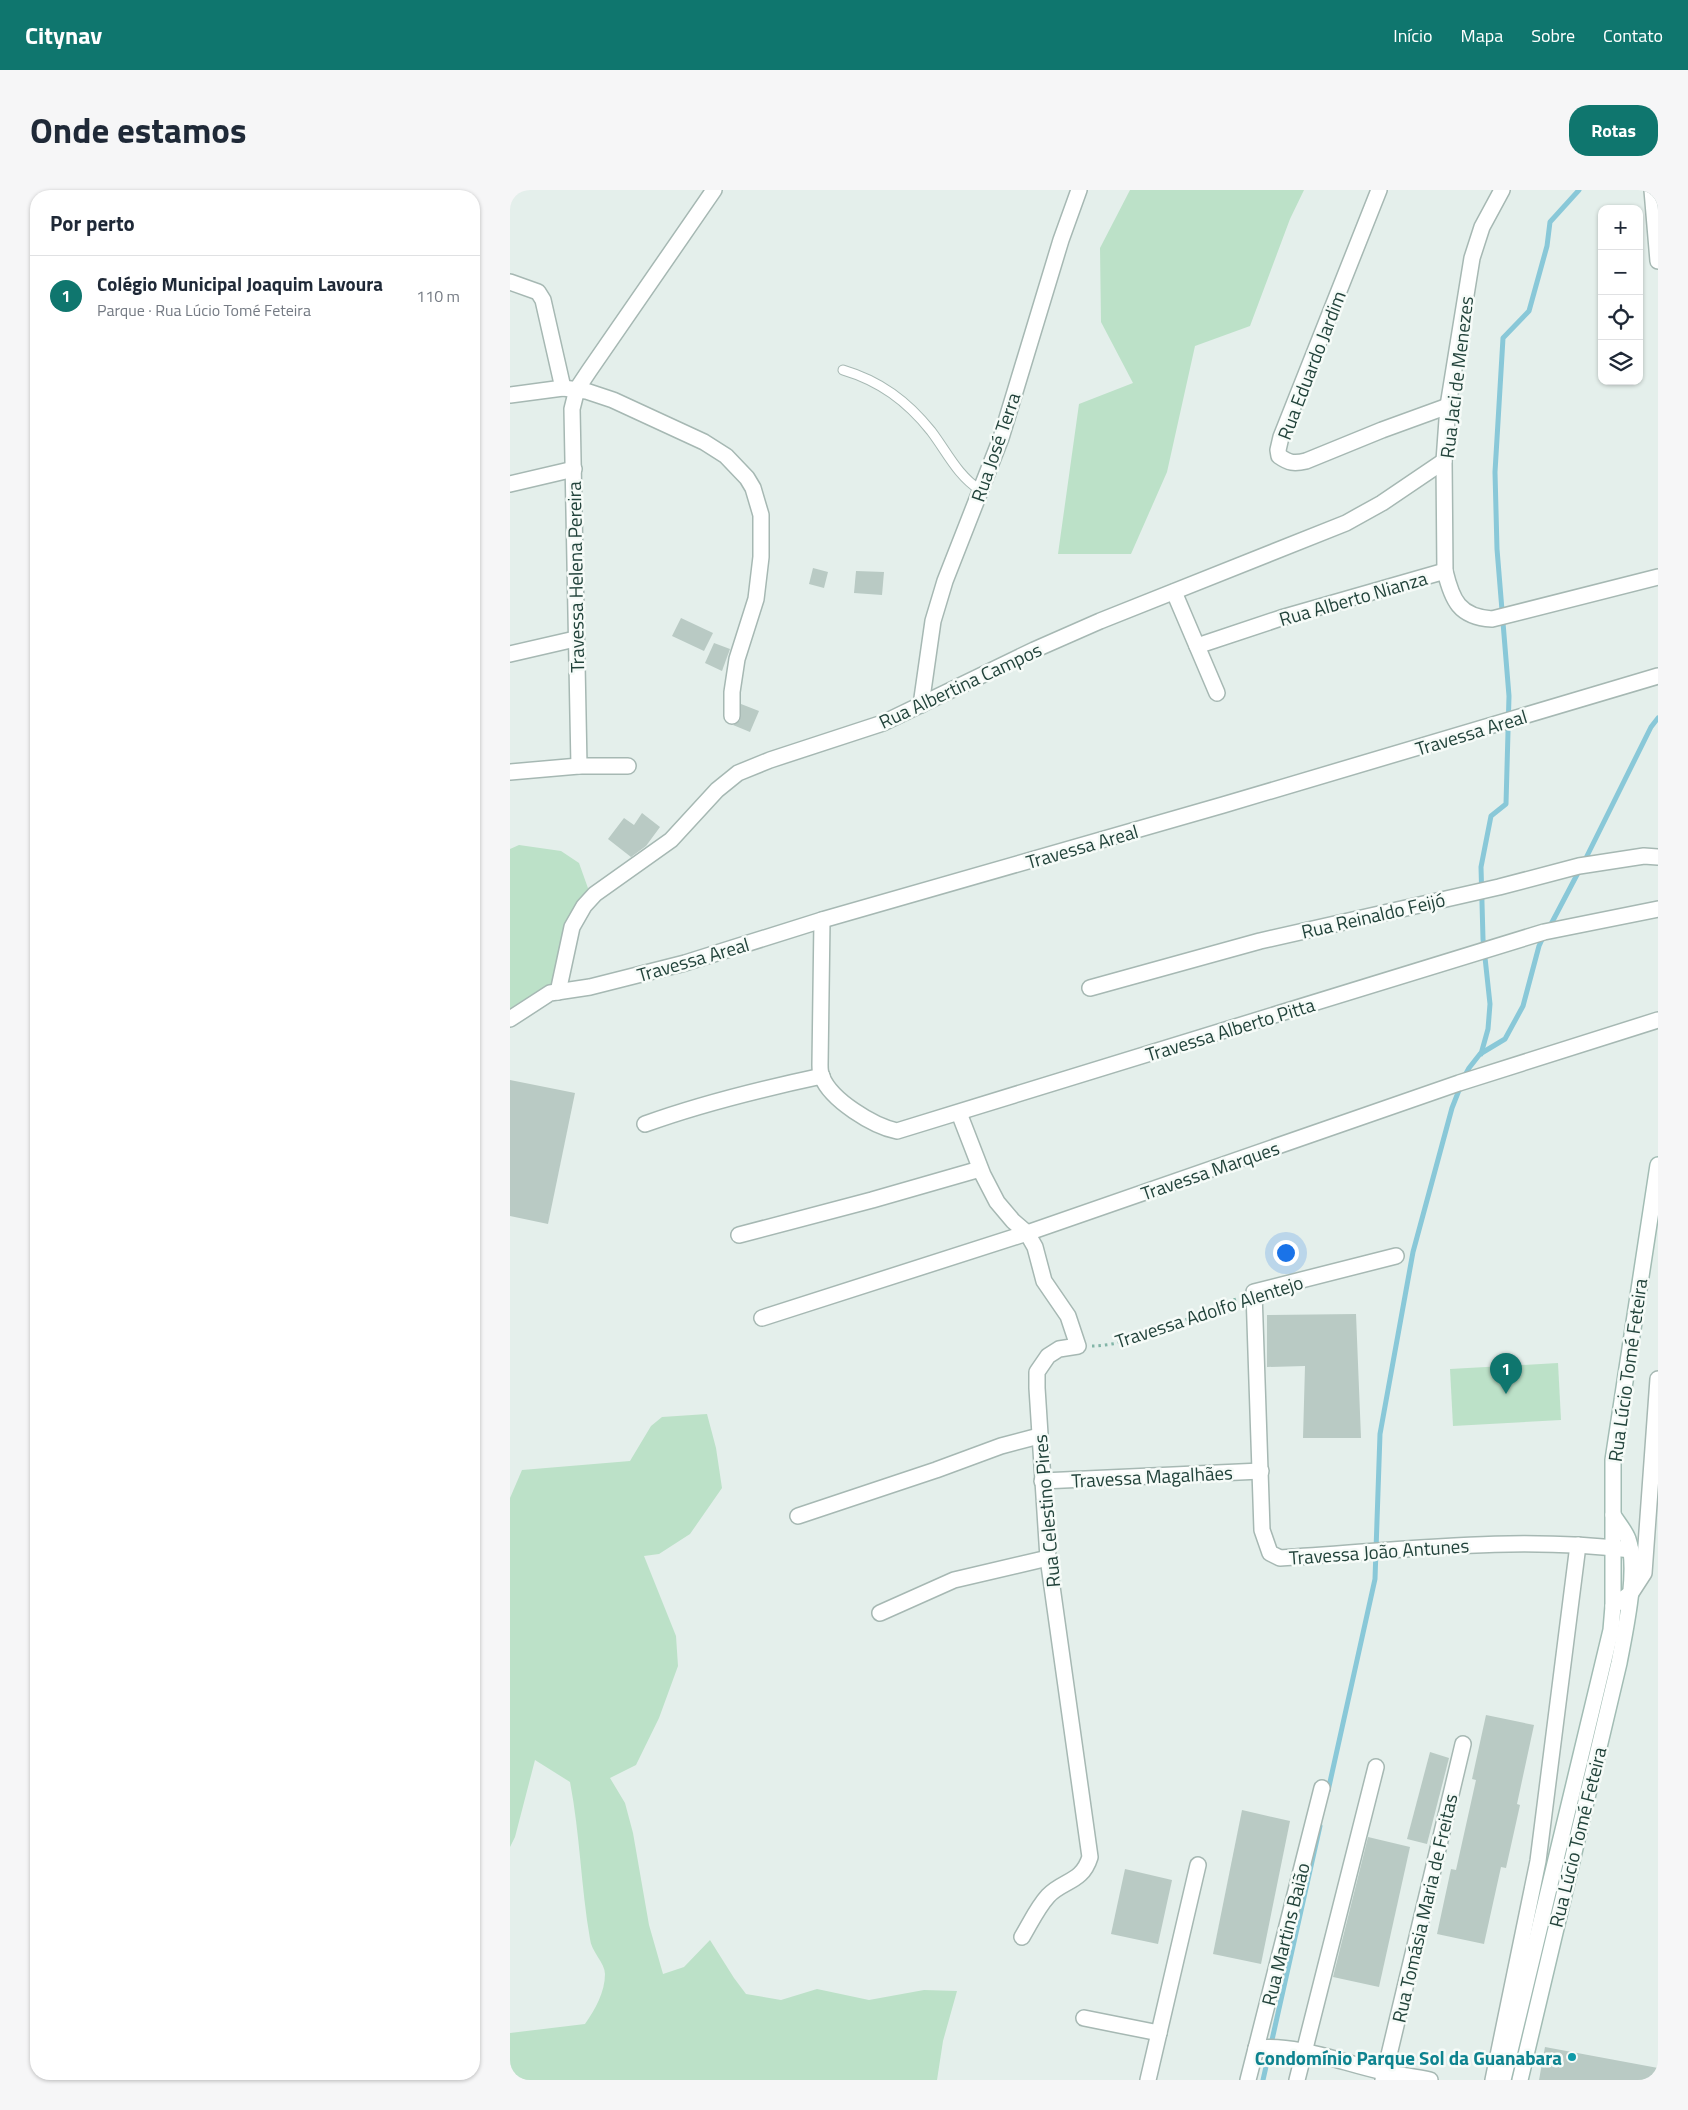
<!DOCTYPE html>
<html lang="pt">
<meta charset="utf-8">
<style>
:root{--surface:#fff;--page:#f6f6f7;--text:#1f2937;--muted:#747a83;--line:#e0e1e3;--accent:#0f766e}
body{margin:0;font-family:"Titillium Web",sans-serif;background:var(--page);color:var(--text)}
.controls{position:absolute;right:15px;top:15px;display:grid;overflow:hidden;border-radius:10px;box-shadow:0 1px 4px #0004}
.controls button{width:45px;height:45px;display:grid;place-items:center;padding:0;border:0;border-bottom:1px solid var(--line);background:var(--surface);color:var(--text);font:25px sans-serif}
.you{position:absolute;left:775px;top:1062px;width:18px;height:18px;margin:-12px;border:4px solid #fff;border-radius:50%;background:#1a73e8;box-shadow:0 0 0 8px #1a73e833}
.badge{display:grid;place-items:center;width:32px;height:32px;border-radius:50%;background:var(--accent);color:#fff;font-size:16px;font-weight:700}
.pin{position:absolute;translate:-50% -41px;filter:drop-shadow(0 1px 2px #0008)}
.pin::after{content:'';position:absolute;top:26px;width:18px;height:15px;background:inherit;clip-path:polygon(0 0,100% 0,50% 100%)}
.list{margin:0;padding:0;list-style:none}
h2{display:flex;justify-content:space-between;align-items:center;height:65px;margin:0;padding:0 20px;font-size:21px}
h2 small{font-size:16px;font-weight:400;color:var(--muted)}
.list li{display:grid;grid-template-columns:32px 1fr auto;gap:15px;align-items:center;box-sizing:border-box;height:80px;padding:0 20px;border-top:1px solid var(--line)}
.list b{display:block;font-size:19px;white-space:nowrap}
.list p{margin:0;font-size:16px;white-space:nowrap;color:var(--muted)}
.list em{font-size:16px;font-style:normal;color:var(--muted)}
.icon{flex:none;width:28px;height:28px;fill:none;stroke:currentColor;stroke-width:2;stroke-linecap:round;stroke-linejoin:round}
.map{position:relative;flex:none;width:1148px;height:1890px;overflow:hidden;border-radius:20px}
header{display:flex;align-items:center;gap:30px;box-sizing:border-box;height:70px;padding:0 25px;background:var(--accent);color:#fff}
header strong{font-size:24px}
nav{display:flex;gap:28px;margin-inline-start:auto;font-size:18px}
.intro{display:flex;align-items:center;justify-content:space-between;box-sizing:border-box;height:120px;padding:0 30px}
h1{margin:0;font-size:35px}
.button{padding:12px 22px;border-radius:20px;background:var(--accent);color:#fff;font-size:18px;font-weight:700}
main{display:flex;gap:30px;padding:0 30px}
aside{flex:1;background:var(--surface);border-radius:20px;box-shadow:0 1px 4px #0004}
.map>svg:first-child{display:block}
</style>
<header>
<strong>Citynav</strong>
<nav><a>Início</a><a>Mapa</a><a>Sobre</a><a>Contato</a></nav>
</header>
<div class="intro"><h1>Onde estamos</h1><a class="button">Rotas</a></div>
<main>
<aside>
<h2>Por perto<small></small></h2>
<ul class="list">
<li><span class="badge">1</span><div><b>Colégio Municipal Joaquim Lavoura</b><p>Parque · Rua Lúcio Tomé Feteira</p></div><em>110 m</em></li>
</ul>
</aside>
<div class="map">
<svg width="1148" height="1890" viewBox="0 0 1148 1890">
<rect width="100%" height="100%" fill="#e4efeb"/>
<!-- green -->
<g fill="#bce1c8">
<polygon points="620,0 794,0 780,29 740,136 685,156 657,282 621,364 548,364 569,214 623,193 591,132 590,58"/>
<polygon points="9,655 51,661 69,673 79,701 40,803 15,809 0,819 0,659"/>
<polygon points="1048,1173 1051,1230 943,1236 940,1179"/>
<path d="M 197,1224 L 206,1258 L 212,1298 L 180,1344 L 149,1364 L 134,1366 L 166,1446 L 168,1476 L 149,1528 L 126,1575 L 100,1588 L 115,1613 L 123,1643 L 139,1735 L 153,1784 L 174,1777 L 200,1750 L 224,1788 L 236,1804 L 271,1810 L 307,1799 L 359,1810 L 414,1800 L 447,1801 L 433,1851 L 427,1890 L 0,1890 L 0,1843 L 75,1834 C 85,1820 95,1802 95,1784 C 95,1773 81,1761 80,1749 C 71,1697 70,1644 60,1592 L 25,1570 L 5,1647 L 0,1657 L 0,1308 L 12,1280 L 120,1271 L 141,1236 L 152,1227 Z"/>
</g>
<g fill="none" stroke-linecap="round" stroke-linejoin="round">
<!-- stream -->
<g stroke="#89c8d8" stroke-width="5">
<polyline points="1074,672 1141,537 1148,528"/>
<polyline points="1039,738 1070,679"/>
<polyline points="971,864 978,839 980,814 973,749 971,677 981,626 996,614 999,506 987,359 985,282 993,148 1019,121 1037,56 1040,32 1069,0"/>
<polyline points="954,887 959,878 970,864 995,849 1013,816 1029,756 1034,745"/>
<polyline points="818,1601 865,1389 870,1244 903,1062 942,918 951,895"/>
<polyline points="753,1890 810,1636"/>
</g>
</g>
<!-- building -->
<g fill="#b9cac4">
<polygon points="303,378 318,382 314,398 299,394"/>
<polygon points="346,381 374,382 372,405 344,403"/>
<polygon points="171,428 203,443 194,461 162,446"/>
<polygon points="204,453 220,459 212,481 195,473"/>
<polygon points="231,514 249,521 240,542 223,535 230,530"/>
<polygon points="132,623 150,637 136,656 121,667 98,649 114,628 124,635"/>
<polygon points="0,890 65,903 38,1034 0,1026"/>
<polygon points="846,1124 851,1248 793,1248 795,1176 757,1177 757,1125"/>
<polygon points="976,1525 1024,1535 1007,1614 1010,1615 996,1678 991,1677 974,1754 927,1744 941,1679 946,1680 966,1590 962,1589"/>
<polygon points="920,1562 939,1568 917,1654 897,1649"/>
<polygon points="732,1620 780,1631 751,1774 703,1764"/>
<polygon points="858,1647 900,1657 869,1797 823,1787"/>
<polygon points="615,1679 662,1690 648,1754 601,1744"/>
<polygon points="1035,1857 1148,1878 1148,1890 1029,1890"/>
</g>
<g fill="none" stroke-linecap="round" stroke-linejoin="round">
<defs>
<path id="lane" d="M 333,180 C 370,191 397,211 421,241 C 437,262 447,285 470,300"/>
<g id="street">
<path d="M 869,0 L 771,247 L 768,260 L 769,266 C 779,273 784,274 796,271 L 872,240 L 938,216"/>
<polyline points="1142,0 1148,71"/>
<polyline points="0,92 28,102 33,110 53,198"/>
<polyline points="0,205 53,198 76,201 103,210 194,252 216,266 237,288 243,298 251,325 251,367 246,409 227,469 222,502 222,526"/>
<polyline points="0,294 64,279"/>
<polyline points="935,381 934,271 938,216 962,68 972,37 992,0"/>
<polyline points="664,402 707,503"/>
<path d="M 687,456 L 771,428 L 935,381 C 942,410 949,427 982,429 L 1148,387"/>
<polyline points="0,464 65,449"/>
<polyline points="411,515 423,431 435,391 491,248 551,50 569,0"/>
<polyline points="69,576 62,219 67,199 79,181 204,0"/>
<polyline points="0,582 69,576 118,576"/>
<path d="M 312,730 L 310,875 C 310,878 310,883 312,887 C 321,910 363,936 387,941 L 1034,742 L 1148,719"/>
<polyline points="580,798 750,751 989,697 1069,676 1134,666 1148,667"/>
<polyline points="48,802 62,737 74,716 85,704 161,650 207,600 228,583 260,570 373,533 524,460 590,431 836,333 872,313 934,271"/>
<polyline points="0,829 40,803 80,797 175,773 312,730 713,615 1148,486"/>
<path d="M 449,923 L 473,985 L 487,1012 L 503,1031 L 517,1043 L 525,1057 L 534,1091 L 558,1126 L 568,1156 L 549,1159 L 538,1166 L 527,1182 L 527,1198 L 538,1368 L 580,1667 C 572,1693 553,1690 538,1706 C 527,1718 520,1734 512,1747"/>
<path d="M 135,934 C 193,913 251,899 312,886"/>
<polyline points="229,1045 362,1010 470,979"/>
<path d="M 886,1066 L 744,1102 L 752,1340 L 760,1363 L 770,1368 C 887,1361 1003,1345 1121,1360"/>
<polyline points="252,1128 517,1043 949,893 1148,830"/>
<polyline points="532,1291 751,1281"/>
<polyline points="288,1326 426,1280 491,1256 529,1246"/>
<polyline points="1103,1416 1121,1403 1134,1383 1148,1189"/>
<polyline points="370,1423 444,1390 538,1368"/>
<polyline points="574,1828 649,1843"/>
<path d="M 746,1858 C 789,1854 832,1873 874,1882 C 889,1885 905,1887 920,1890"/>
<polyline points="638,1890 688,1675"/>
<polyline points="738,1890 812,1598"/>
<polyline points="787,1890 866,1577"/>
<polyline points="873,1890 953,1554"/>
<polyline points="983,1890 1028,1671 1068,1355"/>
</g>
<g id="secondary">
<polyline points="993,1890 1101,1440 1103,1416 1103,1270 1148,975"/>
<path d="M 1010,1890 L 1109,1473 C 1115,1441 1129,1379 1118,1349 C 1115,1341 1108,1333 1103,1325"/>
</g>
</defs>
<!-- lane casing -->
<use href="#lane" stroke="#a6b8b3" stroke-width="11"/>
<!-- street casing -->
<use href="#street" stroke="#a6b8b3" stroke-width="18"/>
<!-- secondary casing -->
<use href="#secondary" stroke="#a2bcb4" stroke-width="18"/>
<!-- path -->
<path stroke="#82b5a7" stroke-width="3" stroke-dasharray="2.5 4" stroke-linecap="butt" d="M 582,1156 C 629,1155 685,1124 729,1108"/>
<!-- lane -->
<use href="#lane" stroke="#fff" stroke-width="9"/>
<!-- street -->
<use href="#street" stroke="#fff" stroke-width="15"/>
<!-- secondary -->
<use href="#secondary" stroke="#fff" stroke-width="15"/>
</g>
<!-- markers -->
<circle fill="#0f9aa8" stroke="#f6fbf8" stroke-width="2" cx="1062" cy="1867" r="5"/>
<g text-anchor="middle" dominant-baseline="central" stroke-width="5" stroke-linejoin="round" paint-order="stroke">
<!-- street labels -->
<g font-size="19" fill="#22433b" stroke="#f6fbf8">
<text transform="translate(801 175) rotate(-69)">Rua Eduardo Jardim</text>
<text transform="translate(946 187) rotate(-83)">Rua Jaci de Menezes</text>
<text transform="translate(485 257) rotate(-71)">Rua José Terra</text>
<text transform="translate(65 387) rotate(-91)">Travessa Helena Pereira</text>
<text transform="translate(843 408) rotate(-16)">Rua Alberto Nianza</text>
<text transform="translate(450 495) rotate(-25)">Rua Albertina Campos</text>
<text transform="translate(961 542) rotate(-17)">Travessa Areal</text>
<text transform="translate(572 656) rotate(-16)">Travessa Areal</text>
<text transform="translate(863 725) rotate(-13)">Rua Reinaldo Feijó</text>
<text transform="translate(183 769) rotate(-16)">Travessa Areal</text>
<text transform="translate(720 839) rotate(-17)">Travessa Alberto Pitta</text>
<text transform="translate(700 980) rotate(-19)">Travessa Marques</text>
<text transform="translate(699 1121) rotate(-18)">Travessa Adolfo Alentejo</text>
<text transform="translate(1117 1180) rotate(-82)">Rua Lúcio Tomé Feteira</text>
<text transform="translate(642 1286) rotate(-3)">Travessa Magalhães</text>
<text transform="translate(536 1321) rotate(-95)">Rua Celestino Pires</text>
<text transform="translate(869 1361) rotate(-4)">Travessa João Antunes</text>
<text transform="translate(1067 1647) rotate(-76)">Rua Lúcio Tomé Feteira</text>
<text transform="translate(914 1718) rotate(-77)">Rua Tomásia Maria de Freitas</text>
<text transform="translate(775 1744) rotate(-76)">Rua Martins Baião</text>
</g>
<!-- culture labels -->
<g font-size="19" font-weight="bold" fill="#0d838f" stroke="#f6fbf8" text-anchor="end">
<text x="1052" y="1867">Condomínio Parque Sol da Guanabara</text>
</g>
</g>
</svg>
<div class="controls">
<button>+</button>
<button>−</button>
<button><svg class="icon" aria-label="locate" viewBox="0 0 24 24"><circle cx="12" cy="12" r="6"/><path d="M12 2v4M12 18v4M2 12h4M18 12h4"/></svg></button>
<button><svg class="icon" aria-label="layers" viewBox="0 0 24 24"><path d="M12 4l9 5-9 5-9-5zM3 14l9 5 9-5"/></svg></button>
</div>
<div class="you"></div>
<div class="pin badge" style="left:996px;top:1204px">1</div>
</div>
</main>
